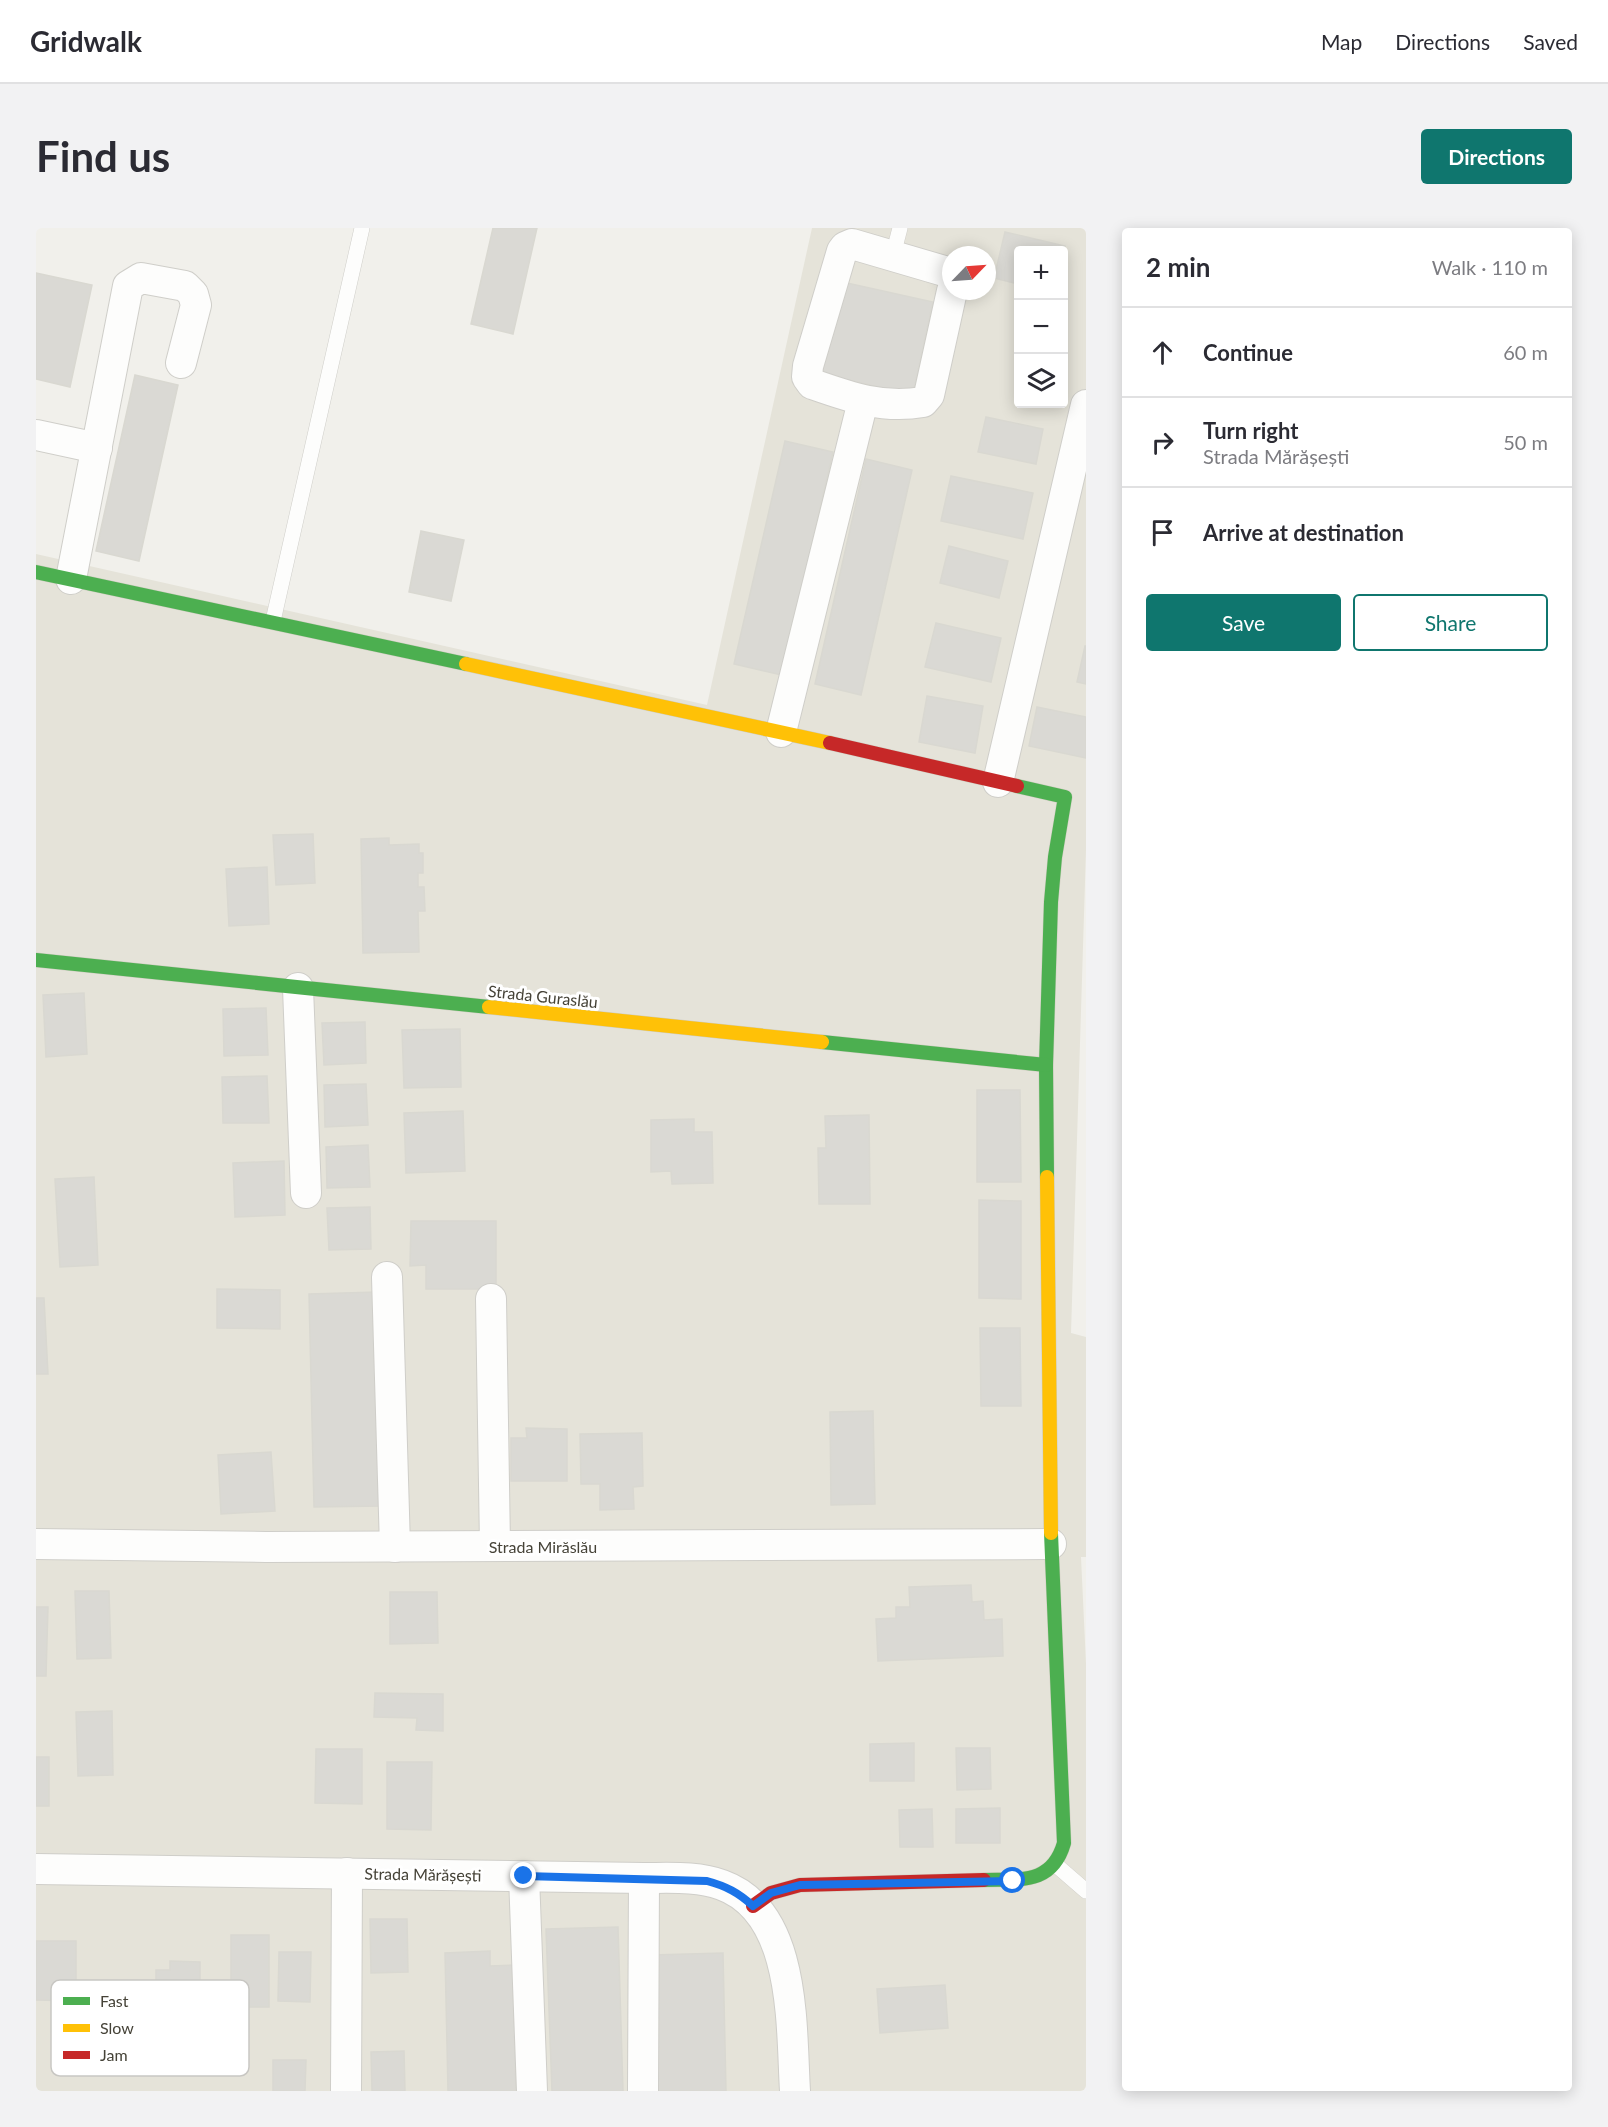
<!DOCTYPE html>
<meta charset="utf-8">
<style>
:root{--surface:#fff;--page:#f2f2f3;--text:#2b2b33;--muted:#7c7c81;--line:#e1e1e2;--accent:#0f766e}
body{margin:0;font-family:Lato,sans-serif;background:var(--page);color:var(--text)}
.controls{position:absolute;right:18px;top:18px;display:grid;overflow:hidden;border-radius:6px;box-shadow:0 3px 15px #0003}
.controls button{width:54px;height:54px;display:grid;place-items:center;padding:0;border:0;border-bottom:2px solid var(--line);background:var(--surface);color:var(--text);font:30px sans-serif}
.compass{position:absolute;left:906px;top:18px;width:54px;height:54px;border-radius:50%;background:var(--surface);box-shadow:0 3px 15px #0003;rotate:65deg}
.stop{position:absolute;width:18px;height:18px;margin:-14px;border:4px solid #1a73e8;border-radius:50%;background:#fff}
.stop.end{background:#1a73e8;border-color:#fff;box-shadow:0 2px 6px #0008}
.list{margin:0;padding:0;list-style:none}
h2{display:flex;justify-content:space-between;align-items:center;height:78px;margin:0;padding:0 24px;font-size:26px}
h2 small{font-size:20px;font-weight:400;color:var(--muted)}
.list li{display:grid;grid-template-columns:39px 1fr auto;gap:18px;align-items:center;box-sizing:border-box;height:90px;padding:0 24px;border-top:2px solid var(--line)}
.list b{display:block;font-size:22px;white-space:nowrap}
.list p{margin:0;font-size:20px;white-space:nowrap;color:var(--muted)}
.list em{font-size:20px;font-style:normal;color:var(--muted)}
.actions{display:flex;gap:12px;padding:18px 24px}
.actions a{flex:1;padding:14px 0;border:2px solid var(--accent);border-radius:6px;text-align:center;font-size:21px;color:var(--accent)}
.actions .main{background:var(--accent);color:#fff}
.icon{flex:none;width:33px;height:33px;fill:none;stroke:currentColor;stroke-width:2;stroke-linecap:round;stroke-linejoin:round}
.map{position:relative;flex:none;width:1050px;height:1863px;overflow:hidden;border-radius:6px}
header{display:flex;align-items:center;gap:36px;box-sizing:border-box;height:84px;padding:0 30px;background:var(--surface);border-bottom:2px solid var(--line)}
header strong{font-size:28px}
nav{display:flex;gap:33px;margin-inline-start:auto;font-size:21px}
.intro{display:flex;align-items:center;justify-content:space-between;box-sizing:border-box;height:144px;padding:0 36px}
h1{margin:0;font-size:42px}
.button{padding:15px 27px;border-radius:6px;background:var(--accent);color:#fff;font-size:21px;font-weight:700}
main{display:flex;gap:36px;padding:0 36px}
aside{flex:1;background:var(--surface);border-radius:6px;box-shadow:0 3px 15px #0003}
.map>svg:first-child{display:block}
</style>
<header>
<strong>Gridwalk</strong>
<nav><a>Map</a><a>Directions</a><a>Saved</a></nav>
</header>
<div class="intro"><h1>Find us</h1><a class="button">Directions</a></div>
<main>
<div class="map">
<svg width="1050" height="1863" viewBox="0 0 1050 1863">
<rect width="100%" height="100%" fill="#f1f0eb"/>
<!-- residential -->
<path fill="#e5e3d9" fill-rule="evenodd" d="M 776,0 L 1050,0 L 1050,622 L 1035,1105 L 1050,1109 L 1050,1329 L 1045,1329 L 1050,1436 L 1050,1863 L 0,1863 L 0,326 L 671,477 ZM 982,22 L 1028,22 L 1028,176 L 982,176 ZM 915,27 L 951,27 L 951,63 L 915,63 Z"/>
<!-- building -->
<g fill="#dad9d4" stroke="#d9d8d1" stroke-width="1.5">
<polygon points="457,0 501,0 477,106 435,96"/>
<polygon points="969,4 1029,18 1028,23 982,22 982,56 958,50"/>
<polygon points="0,45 56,57 34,159 0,151"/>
<polygon points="802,53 897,74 877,167 782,145"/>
<polygon points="99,147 142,157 103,333 60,323"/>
<polygon points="950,189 1007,201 1000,236 942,224"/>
<polygon points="749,213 797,224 746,447 698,436"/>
<polygon points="830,231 876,242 825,467 779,456"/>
<polygon points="915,248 997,265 987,311 905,293"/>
<polygon points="385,303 428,312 415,373 373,364"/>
<polygon points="913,318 972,333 963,370 904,355"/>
<polygon points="900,395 965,410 955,454 889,439"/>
<polygon points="1049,418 1050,418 1050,456 1041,454"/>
<polygon points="891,468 947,478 939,525 883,514"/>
<polygon points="1001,479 1050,489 1050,530 993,518"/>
<polygon points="277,606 279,655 240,657 237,607"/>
<polygon points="353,610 353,617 383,616 383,625 387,625 387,645 382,645 382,659 388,659 389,683 382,683 383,724 327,725 325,611"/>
<polygon points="231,639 233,696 193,698 190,641"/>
<polygon points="48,765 51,826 10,829 7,767"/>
<polygon points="230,780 232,827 188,828 187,781"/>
<polygon points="329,794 330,835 288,837 286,795"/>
<polygon points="424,801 425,859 368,860 366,802"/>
<polygon points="231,848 233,895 187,895 186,849"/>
<polygon points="330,856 332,897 289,899 288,857"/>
<polygon points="941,862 984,862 985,954 941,954"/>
<polygon points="427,883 429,943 370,945 368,885"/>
<polygon points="833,887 834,976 783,976 782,920 790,920 789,888"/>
<polygon points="658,891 658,904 676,904 677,955 636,956 635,943 615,944 615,892"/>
<polygon points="332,917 334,959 291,960 290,919"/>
<polygon points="248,933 249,987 199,989 197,935"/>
<polygon points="58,949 62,1037 24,1039 19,951"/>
<polygon points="943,972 985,973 985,1071 943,1070"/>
<polygon points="334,979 335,1021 293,1022 291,980"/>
<polygon points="375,993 460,993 460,1061 390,1061 390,1037 374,1038"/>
<polygon points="181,1061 244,1062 244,1101 181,1100"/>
<polygon points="341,1064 346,1278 278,1279 273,1066"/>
<polygon points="0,1070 8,1070 12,1146 0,1146"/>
<polygon points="944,1100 984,1100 985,1178 945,1178"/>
<polygon points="837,1183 839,1276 795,1277 794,1184"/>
<polygon points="490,1200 531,1201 531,1253 475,1253 475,1210 491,1210"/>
<polygon points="606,1205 607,1258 597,1259 598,1281 564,1282 564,1256 545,1256 544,1206"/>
<polygon points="235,1224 239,1283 185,1286 182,1227"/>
<polygon points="935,1357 936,1374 947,1373 948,1392 966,1391 967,1428 842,1433 840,1391 860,1390 860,1379 874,1379 873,1359"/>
<polygon points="39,1363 73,1363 75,1430 41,1431"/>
<polygon points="354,1364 401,1364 402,1415 354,1416"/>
<polygon points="0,1379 12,1379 10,1448 0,1448"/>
<polygon points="339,1465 407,1466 407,1503 380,1502 381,1490 338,1489"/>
<polygon points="76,1483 77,1547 42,1548 40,1484"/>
<polygon points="878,1515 878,1553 834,1553 834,1516"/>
<polygon points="920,1520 954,1520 955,1561 921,1562"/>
<polygon points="280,1521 326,1521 326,1576 279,1575"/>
<rect x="0" y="1529" width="13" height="49"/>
<polygon points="351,1534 396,1534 395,1602 351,1601"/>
<polygon points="964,1580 964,1615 920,1615 920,1581"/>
<polygon points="896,1581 897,1619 864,1619 863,1582"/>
<polygon points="334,1691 371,1691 372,1744 335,1745"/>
<polygon points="582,1699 587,1863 516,1863 510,1701"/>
<rect x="195" y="1707" width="38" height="72"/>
<polygon points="0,1713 40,1713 40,1773 0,1772"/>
<polygon points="454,1723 454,1738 477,1737 480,1863 412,1863 409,1725"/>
<polygon points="243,1724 275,1724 274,1774 242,1773"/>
<polygon points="687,1725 690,1863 620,1863 616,1727"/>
<polygon points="134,1733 164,1734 164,1785 120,1784 120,1742 134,1742"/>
<polygon points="909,1757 912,1800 844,1805 841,1761"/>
<polygon points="368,1823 369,1863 336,1863 335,1824"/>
<polygon points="237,1832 270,1832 269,1863 237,1863"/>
</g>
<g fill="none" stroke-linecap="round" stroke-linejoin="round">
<defs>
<g id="lane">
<polyline points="857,27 864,0"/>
<polyline points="237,393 326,0"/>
<polyline points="1020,1637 1050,1663"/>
</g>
<g id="street">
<path d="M 915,45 L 816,16 L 809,19 L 806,23 L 772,138 L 771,149 L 776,156 C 813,169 846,181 887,174 L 893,167 L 916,63"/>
<polyline points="0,207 61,220"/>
<polyline points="35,351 92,58 105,50 149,58 157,66 160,77 145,135"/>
<polyline points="745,504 827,173"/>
<polyline points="962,554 1050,177"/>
<polyline points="262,760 270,965"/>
<polyline points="351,1049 359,1319"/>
<polyline points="455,1071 459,1318"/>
<polyline points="0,1316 230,1319 1015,1316"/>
<path d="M 0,1641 L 608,1650 C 634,1650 662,1648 686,1657 C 761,1684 755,1799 759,1863"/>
<polyline points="488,1648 496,1863"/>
<polyline points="310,1863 311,1645"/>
<polyline points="607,1863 608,1650"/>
</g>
<g id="fast">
<polyline points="0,344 430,436"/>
<polyline points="981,558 1029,569 1019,629 1015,674 1010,837 1011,949"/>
<polyline points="0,732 453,779"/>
<polyline points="786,814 1010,837"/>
<path d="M 948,1652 C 984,1651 1016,1657 1028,1615 L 1015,1305"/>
</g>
<g id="slow">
<polyline points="430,436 794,515"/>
<polyline points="453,779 786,814"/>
<polyline points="1011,949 1015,1305"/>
</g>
<g id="jam">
<polyline points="794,515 981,558"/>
<polyline points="717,1678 735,1665 764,1657 948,1652"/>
</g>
</defs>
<!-- lane casing -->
<use href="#lane" stroke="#cfcec9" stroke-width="16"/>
<!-- street casing -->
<use href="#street" stroke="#cfcec9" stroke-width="32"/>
<!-- fast casing -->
<use href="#fast" stroke="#d0cec2" stroke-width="15"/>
<!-- slow casing -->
<use href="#slow" stroke="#d0cec2" stroke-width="15"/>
<!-- jam casing -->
<use href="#jam" stroke="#d0cec2" stroke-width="15"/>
<!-- lane -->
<use href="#lane" stroke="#fdfdfc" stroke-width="15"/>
<!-- street -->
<use href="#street" stroke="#fdfdfc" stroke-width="30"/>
<!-- fast -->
<use href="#fast" stroke="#4caf50" stroke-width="14"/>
<!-- slow -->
<use href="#slow" stroke="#ffc107" stroke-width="14"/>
<!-- jam -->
<use href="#jam" stroke="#c62828" stroke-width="14"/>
</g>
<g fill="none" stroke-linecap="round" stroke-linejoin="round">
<!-- route -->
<path stroke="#1a73e8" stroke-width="8" d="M 488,1648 L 671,1653 C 690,1658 703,1665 717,1678 L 735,1665 L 764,1657 L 977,1653"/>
</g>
<g text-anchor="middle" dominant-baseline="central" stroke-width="6" stroke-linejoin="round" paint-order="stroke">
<!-- street labels -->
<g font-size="16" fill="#464338" stroke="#fff">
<text transform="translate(507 768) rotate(6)">Strada Guraslău</text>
<text x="507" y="1318">Strada Mirăslău</text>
<text transform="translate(387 1646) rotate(1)">Strada Mărășești</text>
</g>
</g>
<!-- legend -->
<rect x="15" y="1752" width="198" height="96" rx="9" fill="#fff" stroke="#c8c7c3" stroke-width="1.5"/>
<rect x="27" y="1769" width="27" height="8" fill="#4caf50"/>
<rect x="27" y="1796" width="27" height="8" fill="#ffc107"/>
<rect x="27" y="1823" width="27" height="8" fill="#c62828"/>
<g font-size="16" fill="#464338">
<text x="64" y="1779">Fast</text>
<text x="64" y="1806">Slow</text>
<text x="64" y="1833">Jam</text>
</g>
</svg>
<div class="controls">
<button>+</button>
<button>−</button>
<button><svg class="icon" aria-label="layers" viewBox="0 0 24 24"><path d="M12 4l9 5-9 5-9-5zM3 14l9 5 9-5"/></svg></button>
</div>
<svg class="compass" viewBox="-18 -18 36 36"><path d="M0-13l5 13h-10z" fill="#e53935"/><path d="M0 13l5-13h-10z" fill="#7c7c81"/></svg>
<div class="stop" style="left:977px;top:1653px"></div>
<div class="stop end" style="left:488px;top:1648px"></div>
</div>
<aside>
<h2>2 min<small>Walk · 110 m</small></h2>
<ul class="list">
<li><svg class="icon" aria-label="ahead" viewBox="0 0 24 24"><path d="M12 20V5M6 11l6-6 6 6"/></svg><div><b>Continue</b></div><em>60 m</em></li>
<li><svg class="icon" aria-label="right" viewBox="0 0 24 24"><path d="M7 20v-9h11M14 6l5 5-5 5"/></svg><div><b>Turn right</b><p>Strada Mărășești</p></div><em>50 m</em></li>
<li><svg class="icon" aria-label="arrive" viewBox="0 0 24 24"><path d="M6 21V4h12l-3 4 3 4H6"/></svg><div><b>Arrive at destination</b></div></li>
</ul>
<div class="actions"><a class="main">Save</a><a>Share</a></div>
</aside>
</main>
